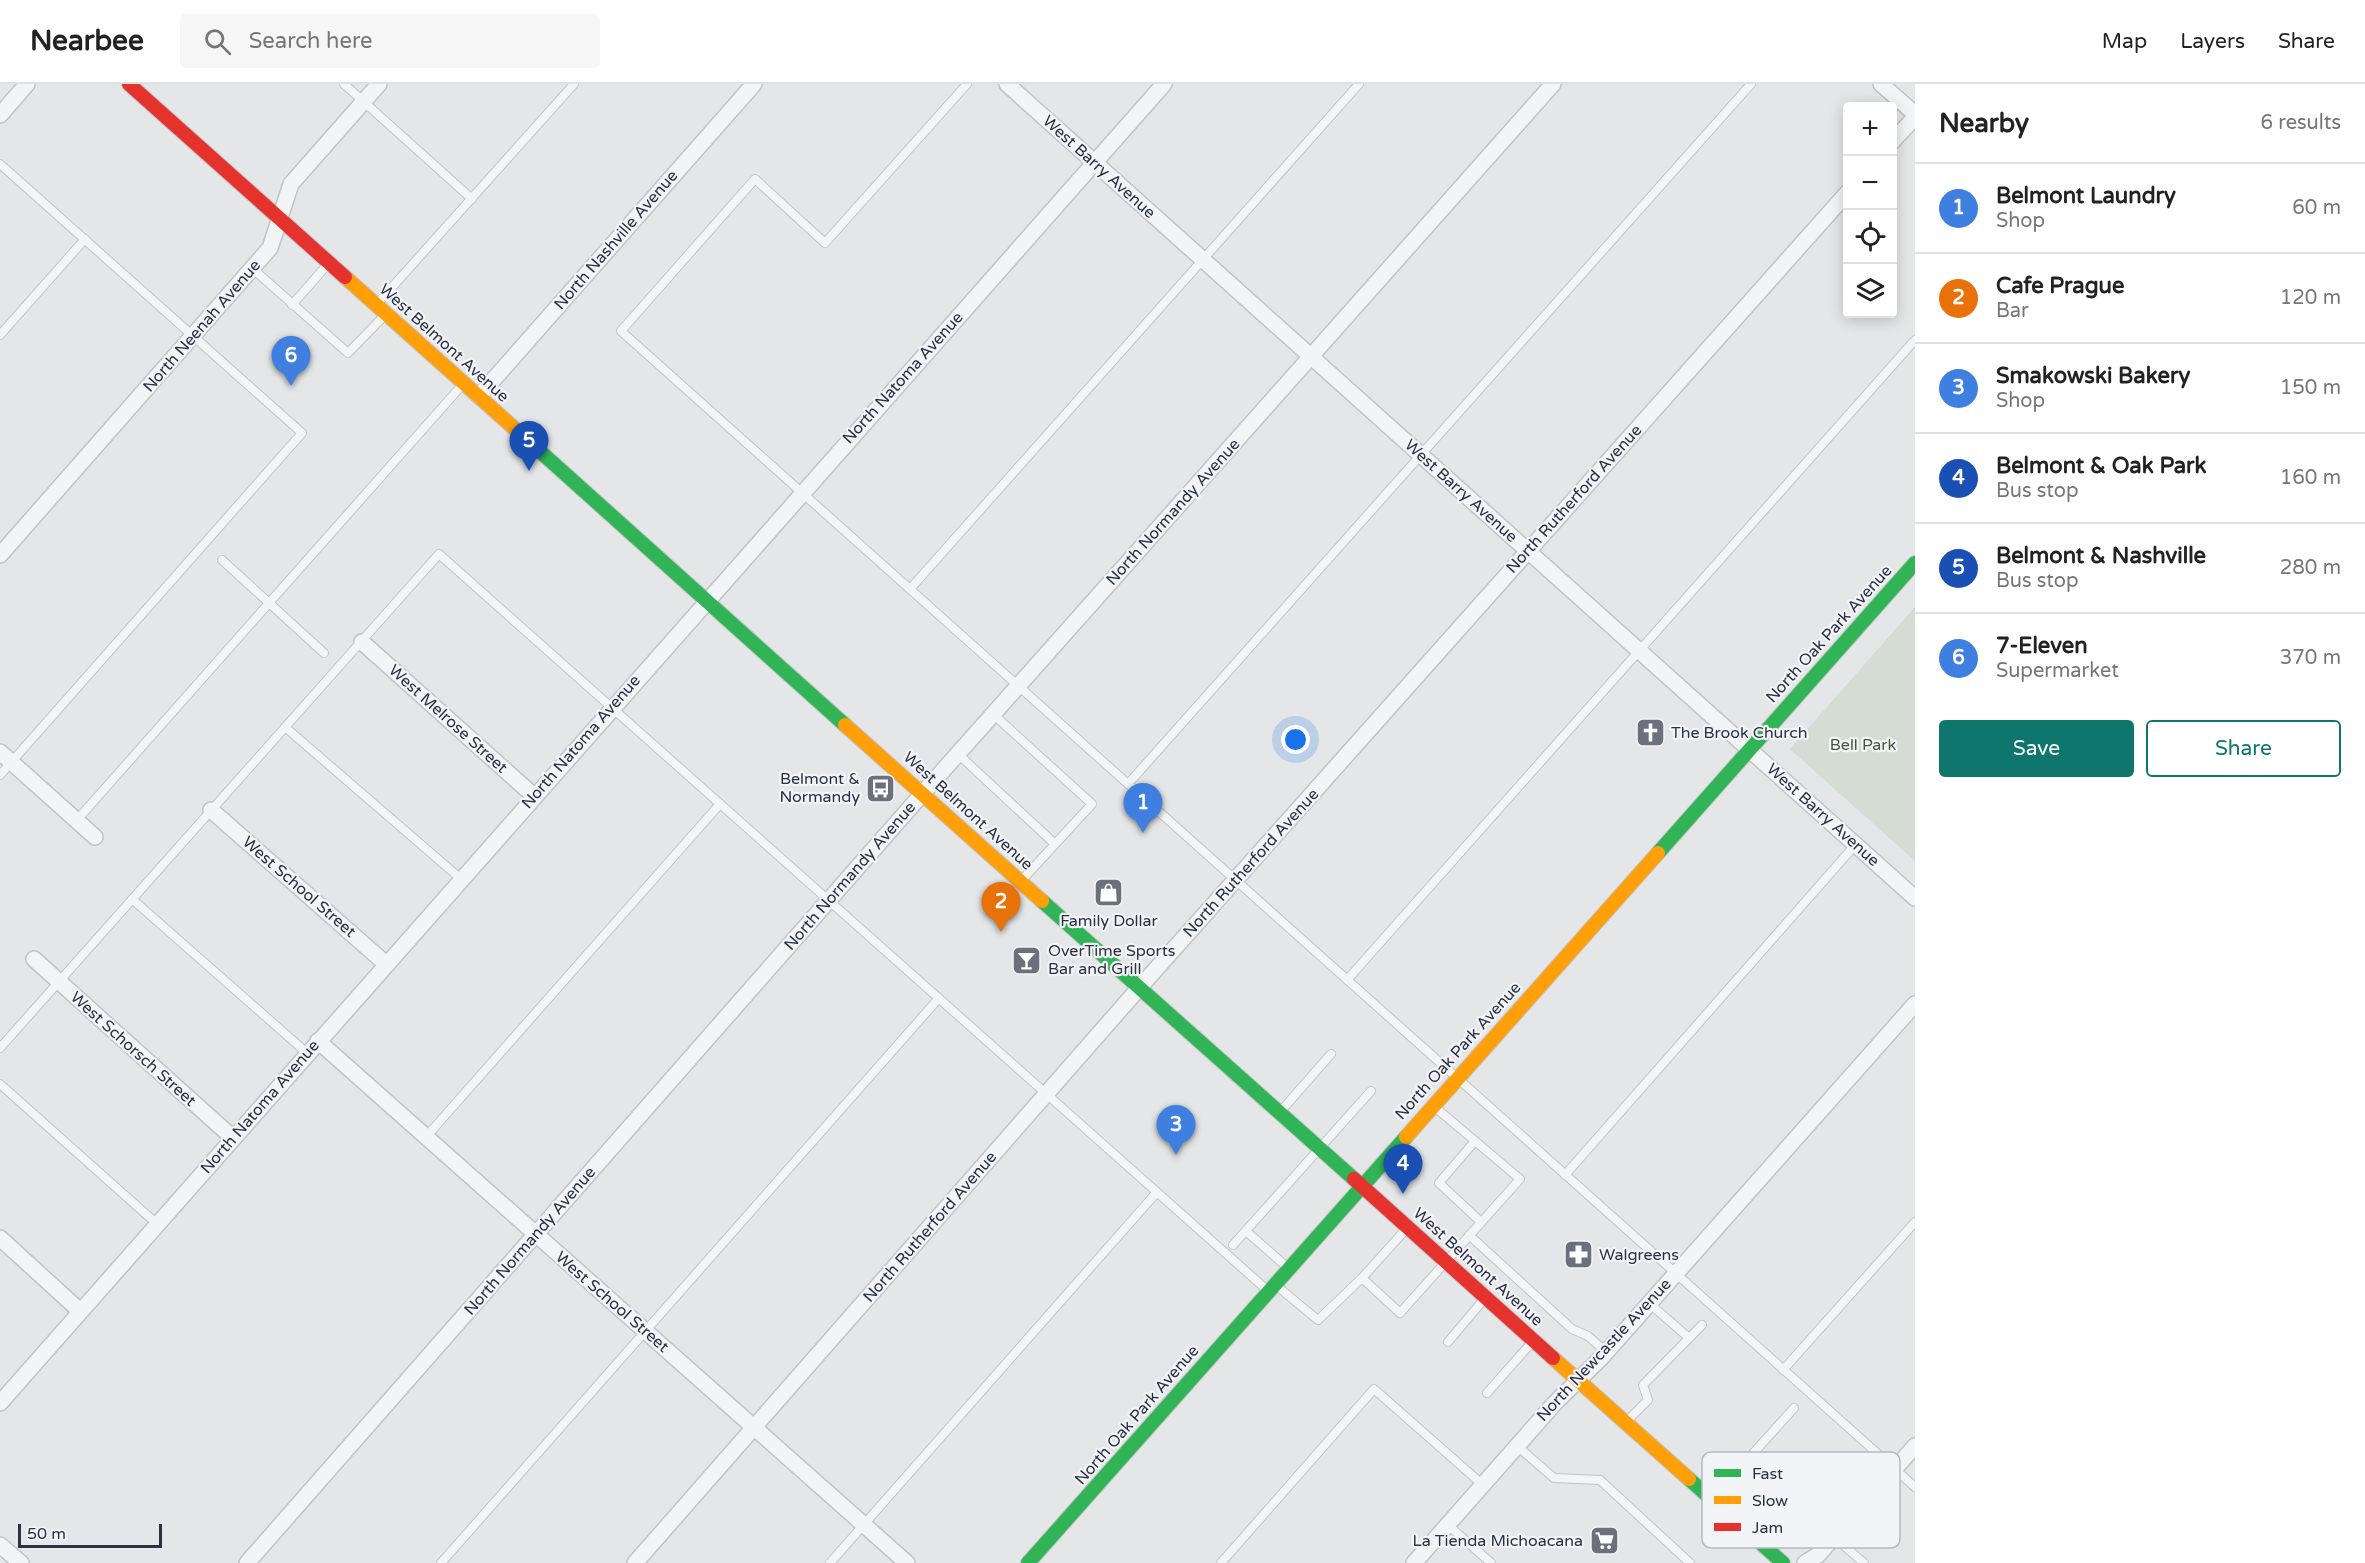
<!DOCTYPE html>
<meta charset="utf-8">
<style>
:root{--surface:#fff;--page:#f6f6f6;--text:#222;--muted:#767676;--line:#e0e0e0;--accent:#0f766e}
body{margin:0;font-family:"Varela Round",sans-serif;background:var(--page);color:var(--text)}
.controls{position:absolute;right:18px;top:18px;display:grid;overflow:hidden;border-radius:6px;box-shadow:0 3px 15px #0003}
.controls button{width:54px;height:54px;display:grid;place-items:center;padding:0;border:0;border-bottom:2px solid var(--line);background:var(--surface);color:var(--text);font:30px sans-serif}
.scale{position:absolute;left:18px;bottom:15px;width:144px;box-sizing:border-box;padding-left:6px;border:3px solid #2b3042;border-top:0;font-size:16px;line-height:21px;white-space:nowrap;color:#2b3042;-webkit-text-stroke:4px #f2f4f8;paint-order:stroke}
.you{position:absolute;left:1296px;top:656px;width:21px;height:21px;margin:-15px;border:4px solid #fff;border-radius:50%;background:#1a73e8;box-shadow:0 0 0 9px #1a73e833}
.badge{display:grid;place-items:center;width:39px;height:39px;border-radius:50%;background:var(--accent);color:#fff;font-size:20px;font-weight:700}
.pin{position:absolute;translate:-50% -50px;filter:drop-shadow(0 2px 3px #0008)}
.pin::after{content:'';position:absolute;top:32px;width:21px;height:18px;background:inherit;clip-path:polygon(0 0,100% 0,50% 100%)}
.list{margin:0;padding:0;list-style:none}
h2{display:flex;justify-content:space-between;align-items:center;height:78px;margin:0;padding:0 24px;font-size:26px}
h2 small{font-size:20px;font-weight:400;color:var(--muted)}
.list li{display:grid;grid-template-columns:39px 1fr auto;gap:18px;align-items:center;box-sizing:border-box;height:90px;padding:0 24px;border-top:2px solid var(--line)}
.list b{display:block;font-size:22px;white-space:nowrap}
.list p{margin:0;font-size:20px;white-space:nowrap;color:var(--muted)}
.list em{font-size:20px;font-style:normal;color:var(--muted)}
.actions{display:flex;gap:12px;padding:18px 24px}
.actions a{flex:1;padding:14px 0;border:2px solid var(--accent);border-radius:6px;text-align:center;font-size:21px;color:var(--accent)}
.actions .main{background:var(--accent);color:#fff}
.icon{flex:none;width:33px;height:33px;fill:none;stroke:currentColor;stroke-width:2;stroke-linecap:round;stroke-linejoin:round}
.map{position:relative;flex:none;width:1915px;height:1479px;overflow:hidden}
header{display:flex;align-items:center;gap:36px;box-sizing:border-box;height:84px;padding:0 30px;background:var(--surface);border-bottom:2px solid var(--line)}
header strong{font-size:28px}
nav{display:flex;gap:33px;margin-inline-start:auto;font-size:21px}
.search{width:420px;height:54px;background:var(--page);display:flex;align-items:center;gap:15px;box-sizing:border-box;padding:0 21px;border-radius:6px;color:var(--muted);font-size:22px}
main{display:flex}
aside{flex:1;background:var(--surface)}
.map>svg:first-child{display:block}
</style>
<header>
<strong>Nearbee</strong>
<div class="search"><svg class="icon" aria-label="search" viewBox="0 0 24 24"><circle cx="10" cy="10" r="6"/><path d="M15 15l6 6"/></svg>Search here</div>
<nav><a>Map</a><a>Layers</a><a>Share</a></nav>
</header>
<main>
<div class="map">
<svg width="1915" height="1479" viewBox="0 0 1915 1479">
<rect width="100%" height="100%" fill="#e4e6e8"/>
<!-- green -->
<polygon fill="#d4dcd4" points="1915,523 1915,777 1790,665"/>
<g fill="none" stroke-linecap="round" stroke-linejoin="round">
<defs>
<g id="lane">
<polyline points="344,0 472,115"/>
<polyline points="967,0 825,159 755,95 621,247 1915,1403"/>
<polyline points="0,80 302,349 0,691"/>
<polyline points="253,185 348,269 385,231"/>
<polyline points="377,220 574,0"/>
<polyline points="292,221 327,181"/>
<polyline points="0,251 85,155"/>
<polyline points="222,476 324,569"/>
<polyline points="910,505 1359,0"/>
<polyline points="993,630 1092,720 1022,796"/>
<polyline points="285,643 461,795"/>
<polyline points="958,670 1055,760"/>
<polyline points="1128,700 1751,0"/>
<polyline points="77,736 463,300"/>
<polyline points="132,815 307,969"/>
<polyline points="1347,896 1915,256"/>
<polyline points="0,964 439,470 1267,1206"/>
<polyline points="0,1000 157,1140"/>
<polyline points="1281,1027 1331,970"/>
<polyline points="426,1053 720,720"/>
<polyline points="1475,1057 1439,1099 1481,1138"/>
<polyline points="1565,1091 1856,760"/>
<polyline points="1246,1147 1287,1183"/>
<polyline points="1469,1151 1572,1245 1588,1252 1606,1268"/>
<polyline points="1233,1161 1371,1007"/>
<polyline points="1362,1194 1407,1144"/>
<polyline points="1278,1203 1318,1236 1362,1194 1400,1229 1520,1095 1436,1024"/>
<polyline points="1649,1219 1689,1254"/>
<polyline points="1448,1258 1485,1214"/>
<polyline points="1783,1286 1915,1138"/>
<polyline points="1487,1309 1533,1257"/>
<polyline points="1627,1337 1648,1316 1643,1301 1702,1241"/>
<polyline points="1517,1362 1554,1394 1600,1396 1690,1479"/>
<polyline points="1713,1414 1794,1324"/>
<polyline points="1448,1441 1491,1479"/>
<polyline points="1834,1453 1864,1479"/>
<polyline points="441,1479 939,914"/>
<polyline points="830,1479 1157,1108"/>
<polyline points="1221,1479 1374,1305 1483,1401"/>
</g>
<g id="street">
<polyline points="1007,0 1915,814"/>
<polyline points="1881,0 1915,30"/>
<polyline points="0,31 27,0"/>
<polyline points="1892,58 1915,33"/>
<polyline points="479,312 754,0"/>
<polyline points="0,471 270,164 291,100 379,0"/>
<polyline points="362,558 534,712"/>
<polyline points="0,668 95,753"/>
<polyline points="211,726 386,880"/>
<polyline points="34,875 233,1054"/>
<polyline points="318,957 907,1479"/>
<polyline points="0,1154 80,1227"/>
<polyline points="0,1319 1164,0"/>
<polyline points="0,1461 21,1479"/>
<polyline points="247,1479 923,709 1553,0"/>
<polyline points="635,1479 1140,903 1848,108"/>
<polyline points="1414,1479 1554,1320 1601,1274 1915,920"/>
<polyline points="1805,1479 1818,1471 1915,1362"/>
</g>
<g id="fast">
<polyline points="524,353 845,641"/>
<polyline points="1658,769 1915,479"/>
<polyline points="1042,817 1354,1095"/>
<polyline points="1689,1395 1783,1479"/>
<polyline points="1028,1479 1406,1053"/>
</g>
<g id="slow">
<polyline points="345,193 524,353"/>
<polyline points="845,641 1042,817"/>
<polyline points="1406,1053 1658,769"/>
<polyline points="1553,1274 1689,1395"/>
</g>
<g id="jam">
<polyline points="129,0 345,193"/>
<polyline points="1354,1095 1553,1274"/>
</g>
</defs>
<!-- lane casing -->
<use href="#lane" stroke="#c1c3c6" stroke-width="10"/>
<!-- street casing -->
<use href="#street" stroke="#c1c3c6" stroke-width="18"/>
<!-- fast casing -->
<use href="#fast" stroke="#c1c3c6" stroke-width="16"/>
<!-- slow casing -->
<use href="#slow" stroke="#c1c3c6" stroke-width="16"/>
<!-- jam casing -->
<use href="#jam" stroke="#c1c3c6" stroke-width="16"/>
<!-- lane -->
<use href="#lane" stroke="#f3f4f6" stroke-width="8"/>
<!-- street -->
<use href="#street" stroke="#f3f4f6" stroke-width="15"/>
<!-- fast -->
<use href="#fast" stroke="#30b455" stroke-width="14"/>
<!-- slow -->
<use href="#slow" stroke="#ff9f0a" stroke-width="14"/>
<!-- jam -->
<use href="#jam" stroke="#e5322d" stroke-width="14"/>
</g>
<!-- icons -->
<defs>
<symbol id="church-square" viewBox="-11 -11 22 22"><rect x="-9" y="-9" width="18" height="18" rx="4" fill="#6c707c" stroke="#f2f4f8"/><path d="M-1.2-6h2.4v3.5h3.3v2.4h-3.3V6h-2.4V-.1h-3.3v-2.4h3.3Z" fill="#fff"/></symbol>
<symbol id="bus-square" viewBox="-11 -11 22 22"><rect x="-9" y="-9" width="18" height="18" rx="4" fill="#6c707c" stroke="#f2f4f8"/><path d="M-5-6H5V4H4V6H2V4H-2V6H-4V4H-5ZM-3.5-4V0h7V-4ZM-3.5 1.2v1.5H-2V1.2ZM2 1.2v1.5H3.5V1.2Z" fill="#fff"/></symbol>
<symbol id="shop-square" viewBox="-11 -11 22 22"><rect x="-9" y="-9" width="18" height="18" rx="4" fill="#6c707c" stroke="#f2f4f8"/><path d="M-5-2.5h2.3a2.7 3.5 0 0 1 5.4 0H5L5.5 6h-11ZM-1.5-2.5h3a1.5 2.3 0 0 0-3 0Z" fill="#fff"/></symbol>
<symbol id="bar-square" viewBox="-11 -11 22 22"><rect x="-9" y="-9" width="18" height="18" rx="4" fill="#6c707c" stroke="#f2f4f8"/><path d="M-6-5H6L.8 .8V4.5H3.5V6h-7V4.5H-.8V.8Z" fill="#fff"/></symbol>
<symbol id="pharmacy-square" viewBox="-11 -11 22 22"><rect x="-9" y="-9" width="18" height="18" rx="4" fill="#6c707c" stroke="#f2f4f8"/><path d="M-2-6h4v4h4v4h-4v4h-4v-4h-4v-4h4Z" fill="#fff"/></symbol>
<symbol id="supermarket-square" viewBox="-11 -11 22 22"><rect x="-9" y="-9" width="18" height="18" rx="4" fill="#6c707c" stroke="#f2f4f8"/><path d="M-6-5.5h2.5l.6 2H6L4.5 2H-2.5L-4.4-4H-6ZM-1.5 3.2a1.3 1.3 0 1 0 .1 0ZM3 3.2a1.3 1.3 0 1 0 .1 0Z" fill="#fff"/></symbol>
</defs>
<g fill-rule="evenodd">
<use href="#church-square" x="1634" y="632" width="33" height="33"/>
<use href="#bus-square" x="864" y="688" width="33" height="33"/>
<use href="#shop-square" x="1092" y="792" width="33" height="33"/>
<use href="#bar-square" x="1010" y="860" width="33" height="33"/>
<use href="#pharmacy-square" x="1562" y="1154" width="33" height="33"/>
<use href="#supermarket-square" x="1588" y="1440" width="33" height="33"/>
</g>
<g text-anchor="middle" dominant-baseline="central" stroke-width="4.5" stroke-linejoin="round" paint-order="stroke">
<!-- street labels -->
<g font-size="16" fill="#2b3042" stroke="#f2f4f8">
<text transform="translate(1099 83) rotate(42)">West Barry Avenue</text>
<text transform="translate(616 156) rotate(-49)">North Nashville Avenue</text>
<text transform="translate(202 242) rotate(-49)">North Neenah Avenue</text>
<text transform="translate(444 259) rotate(42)">West Belmont Avenue</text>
<text transform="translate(903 294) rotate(-48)">North Natoma Avenue</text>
<text transform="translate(1461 407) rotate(42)">West Barry Avenue</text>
<text transform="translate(1574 415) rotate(-48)">North Rutherford Avenue</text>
<text transform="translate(1173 428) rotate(-48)">North Normandy Avenue</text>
<text transform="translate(1829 550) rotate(-48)">North Oak Park Avenue</text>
<text transform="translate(448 635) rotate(42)">West Melrose Street</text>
<text transform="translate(581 658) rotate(-49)">North Natoma Avenue</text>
<text transform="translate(968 727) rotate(42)">West Belmont Avenue</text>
<text transform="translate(1823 731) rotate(42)">West Barry Avenue</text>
<text transform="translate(1251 779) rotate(-48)">North Rutherford Avenue</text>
<text transform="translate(850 792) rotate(-49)">North Normandy Avenue</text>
<text transform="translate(299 803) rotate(41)">West School Street</text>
<text transform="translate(133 965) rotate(42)">West Schorsch Street</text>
<text transform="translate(1458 967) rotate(-48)">North Oak Park Avenue</text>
<text transform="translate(260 1023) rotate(-49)">North Natoma Avenue</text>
<text transform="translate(930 1143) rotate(-49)">North Rutherford Avenue</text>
<text transform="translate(530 1157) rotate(-49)">North Normandy Avenue</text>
<text transform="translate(1478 1183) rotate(42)">West Belmont Avenue</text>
<text transform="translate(612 1218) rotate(41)">West School Street</text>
<text transform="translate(1604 1266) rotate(-47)">North Newcastle Avenue</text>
<text transform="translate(1137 1331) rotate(-49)">North Oak Park Avenue</text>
</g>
<!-- poi labels -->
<g font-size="16" fill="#2b3042" stroke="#f2f4f8" text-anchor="start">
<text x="1671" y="649">The Brook Church</text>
<text x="860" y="695" text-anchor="end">Belmont &amp;<tspan x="860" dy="18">Normandy</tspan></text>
<text x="1109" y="837" text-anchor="middle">Family Dollar</text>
<text x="1048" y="867">OverTime Sports<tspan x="1048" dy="18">Bar and Grill</tspan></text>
<text x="1599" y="1171">Walgreens</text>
<text x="1583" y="1457" text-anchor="end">La Tienda Michoacana</text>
</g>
<!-- park labels -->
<g font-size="16" fill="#3b5d39" stroke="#f2f4f8">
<text x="1863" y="661">Bell Park</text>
</g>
</g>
<!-- legend -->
<rect x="1702" y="1368" width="198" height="96" rx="9" fill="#f2f4f8" stroke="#b6b9c1" stroke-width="1.5"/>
<rect x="1714" y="1385" width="27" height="8" fill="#30b455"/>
<rect x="1714" y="1412" width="27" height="8" fill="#ff9f0a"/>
<rect x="1714" y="1439" width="27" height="8" fill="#e5322d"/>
<g font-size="16" fill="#2b3042">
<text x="1752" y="1395">Fast</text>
<text x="1752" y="1422">Slow</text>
<text x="1752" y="1449">Jam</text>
</g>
</svg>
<div class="controls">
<button>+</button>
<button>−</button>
<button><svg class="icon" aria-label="locate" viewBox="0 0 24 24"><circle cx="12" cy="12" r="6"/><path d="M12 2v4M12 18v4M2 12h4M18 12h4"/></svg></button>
<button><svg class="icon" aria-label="layers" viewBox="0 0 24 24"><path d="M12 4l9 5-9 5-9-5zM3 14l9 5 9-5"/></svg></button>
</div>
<div class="scale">50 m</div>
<div class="you"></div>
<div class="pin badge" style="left:1143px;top:749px;background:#3f7fe0">1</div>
<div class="pin badge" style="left:1001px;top:848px;background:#e8710a">2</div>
<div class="pin badge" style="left:1176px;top:1071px;background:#3f7fe0">3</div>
<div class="pin badge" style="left:1403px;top:1110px;background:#1a4fb4">4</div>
<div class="pin badge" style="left:529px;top:387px;background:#1a4fb4">5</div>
<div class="pin badge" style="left:291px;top:302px;background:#3f7fe0">6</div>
</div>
<aside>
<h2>Nearby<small>6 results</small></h2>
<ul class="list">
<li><span class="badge" style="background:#3f7fe0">1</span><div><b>Belmont Laundry</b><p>Shop</p></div><em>60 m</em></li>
<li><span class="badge" style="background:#e8710a">2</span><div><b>Cafe Prague</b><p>Bar</p></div><em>120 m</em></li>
<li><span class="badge" style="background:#3f7fe0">3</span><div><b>Smakowski Bakery</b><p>Shop</p></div><em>150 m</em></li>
<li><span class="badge" style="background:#1a4fb4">4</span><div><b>Belmont &amp; Oak Park</b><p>Bus stop</p></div><em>160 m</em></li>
<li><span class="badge" style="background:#1a4fb4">5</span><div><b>Belmont &amp; Nashville</b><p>Bus stop</p></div><em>280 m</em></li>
<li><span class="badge" style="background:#3f7fe0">6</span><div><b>7-Eleven</b><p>Supermarket</p></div><em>370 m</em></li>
</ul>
<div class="actions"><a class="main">Save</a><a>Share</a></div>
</aside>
</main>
